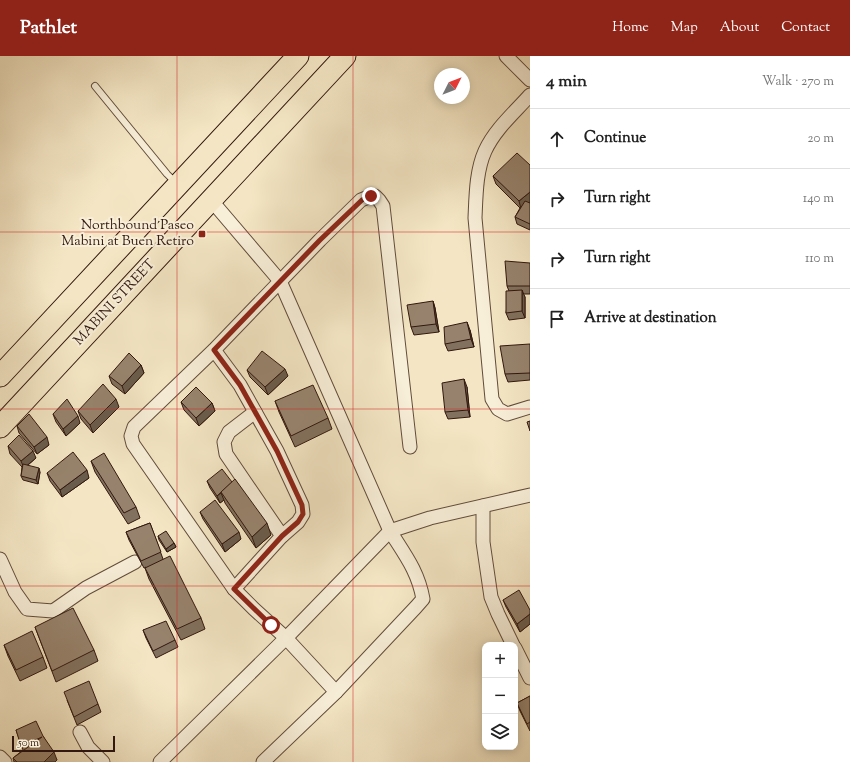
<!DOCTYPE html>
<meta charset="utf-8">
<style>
:root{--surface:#fff;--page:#f6f6f6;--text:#222;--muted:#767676;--line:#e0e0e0;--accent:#8f2418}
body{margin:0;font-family:"Sorts Mill Goudy",serif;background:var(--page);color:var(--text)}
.controls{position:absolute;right:12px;bottom:12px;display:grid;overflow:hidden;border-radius:8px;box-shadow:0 2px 10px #0003}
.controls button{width:36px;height:36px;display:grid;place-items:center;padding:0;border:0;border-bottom:1px solid var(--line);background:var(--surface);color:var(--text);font:20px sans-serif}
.compass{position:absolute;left:434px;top:12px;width:36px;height:36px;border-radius:50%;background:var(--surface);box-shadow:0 2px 10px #0003;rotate:48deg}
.scale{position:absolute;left:12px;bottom:10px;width:103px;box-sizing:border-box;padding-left:4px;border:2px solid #32180e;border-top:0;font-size:11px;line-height:14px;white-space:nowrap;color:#32180e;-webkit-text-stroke:3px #f8efd9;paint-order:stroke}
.stop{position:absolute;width:12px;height:12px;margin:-9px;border:3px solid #8f2418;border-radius:50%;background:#fff}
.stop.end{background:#8f2418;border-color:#fff;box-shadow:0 1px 4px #0008}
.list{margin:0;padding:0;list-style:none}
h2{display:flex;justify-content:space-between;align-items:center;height:52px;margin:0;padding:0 16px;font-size:17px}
h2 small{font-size:13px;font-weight:400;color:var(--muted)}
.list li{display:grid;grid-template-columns:26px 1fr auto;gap:12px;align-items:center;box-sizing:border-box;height:60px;padding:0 16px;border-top:1px solid var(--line)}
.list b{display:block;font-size:15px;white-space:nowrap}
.list em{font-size:13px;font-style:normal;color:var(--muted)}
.icon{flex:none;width:22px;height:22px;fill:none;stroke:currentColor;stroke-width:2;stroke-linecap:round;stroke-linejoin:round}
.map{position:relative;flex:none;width:530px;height:706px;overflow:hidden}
header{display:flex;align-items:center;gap:24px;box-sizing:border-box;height:56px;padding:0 20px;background:var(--accent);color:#fff}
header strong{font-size:19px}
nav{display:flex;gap:22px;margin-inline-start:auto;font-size:14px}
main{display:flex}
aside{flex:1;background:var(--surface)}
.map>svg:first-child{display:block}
</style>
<header>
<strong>Pathlet</strong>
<nav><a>Home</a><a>Map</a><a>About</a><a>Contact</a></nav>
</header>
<main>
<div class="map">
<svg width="530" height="706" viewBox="0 0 530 706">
<rect width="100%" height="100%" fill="#f4e6c4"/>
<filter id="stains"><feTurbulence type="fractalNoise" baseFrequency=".005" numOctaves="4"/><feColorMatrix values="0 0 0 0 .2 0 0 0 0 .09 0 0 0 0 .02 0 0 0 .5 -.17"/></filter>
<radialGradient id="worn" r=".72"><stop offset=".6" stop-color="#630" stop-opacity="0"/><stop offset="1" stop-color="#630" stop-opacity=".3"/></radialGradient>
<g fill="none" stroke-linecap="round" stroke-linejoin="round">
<defs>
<polyline id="lane" points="95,30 167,118 176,127"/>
<g id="street">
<polyline points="506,0 530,24"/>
<path d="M 530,39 C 515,56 495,73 485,95 C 476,115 476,140 475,162 L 492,343 L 498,353 L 507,358 L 530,351"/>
<path d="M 211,144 L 280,225 L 390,475 C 405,499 418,515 423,543 L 416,551 L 336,636 L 263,706"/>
<polyline points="214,294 240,329 277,395 302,449 303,458 298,466 282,480 234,533 133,388 131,380 134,371 214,294 320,184 361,144 371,140 375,140 379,144 383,150 410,391"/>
<polyline points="255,356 229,376 224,386 226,398 282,480"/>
<polyline points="483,450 483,486 491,541 498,558 513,589"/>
<polyline points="0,503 15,536 27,553 53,555 86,532 135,506"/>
<polyline points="234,533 254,553 286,582 336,636"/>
<polyline points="515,592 530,622"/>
<polyline points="80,676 88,691 103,706"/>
<polyline points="0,701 5,706"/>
<polyline points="160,706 286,582 390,475 430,462 530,439"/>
</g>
<g id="primary">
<polyline points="0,320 298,0"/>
<polyline points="0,371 345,0"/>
</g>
</defs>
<!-- lane casing -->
<use href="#lane" stroke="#624c3c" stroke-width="8"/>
<!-- street casing -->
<use href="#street" stroke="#624c3c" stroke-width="15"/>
<!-- primary casing -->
<use href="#primary" stroke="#32180e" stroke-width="23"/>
<!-- lane -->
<use href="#lane" stroke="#f8efd9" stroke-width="6"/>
<!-- street -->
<use href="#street" stroke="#f8efd9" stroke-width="13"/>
<!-- primary -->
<use href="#primary" stroke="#f4e6c4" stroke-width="21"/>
</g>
<!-- wall -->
<g fill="#82715e" stroke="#32180e">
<polygon points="493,120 530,147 530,174 517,168 515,161 520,152 496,128"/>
<polygon points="530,207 530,238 523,238 525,241 525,262 509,264 506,257 509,235 507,230"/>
<polygon points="433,245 435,252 439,276 414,279 411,271"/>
<polygon points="470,274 474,291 448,295 445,288"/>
<polygon points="530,288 530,324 508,326 505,318"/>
<polygon points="141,309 144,317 125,338 112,328 109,320"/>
<polygon points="247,314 288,320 268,339 250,321"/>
<polygon points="467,331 470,361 448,363 445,356"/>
<polygon points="275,345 328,362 332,373 295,391 279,356"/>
<polygon points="181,346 212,347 215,355 199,370 184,354"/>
<polygon points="119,351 93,377 81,363 78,355"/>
<polygon points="53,358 80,367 66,380 56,366"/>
<polygon points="17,370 49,389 37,398 19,377"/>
<polygon points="8,390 36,402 27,410 40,416 38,428 23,424 21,420 22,411 10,398"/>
<polygon points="91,405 136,451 140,462 128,468 95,416"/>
<polygon points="47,417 89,422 62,441 50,425"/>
<polygon points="207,425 271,479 256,492 225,447 224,444 220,447 210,432"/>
<polygon points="200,456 241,483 225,496 203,463"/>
<polygon points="150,467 163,503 201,562 205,573 181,584 149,523 145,512 146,511 144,512 129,484 126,476"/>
<polygon points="158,480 174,487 176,491 167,496 159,484"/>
<polygon points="503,544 530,554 530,568 520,576 506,551"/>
<polygon points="35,571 94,594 98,605 56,626"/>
<polygon points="143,574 175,584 178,591 156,602 146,582"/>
<polygon points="4,589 43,601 47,612 20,625 8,600"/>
<polygon points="530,640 530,675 520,655 517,647"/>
<polygon points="67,644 98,648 101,656 77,669"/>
<polygon points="16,674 43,680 57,704 55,706 14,706 13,702 23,694"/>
</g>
<!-- shaded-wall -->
<g fill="#6a5c4c" stroke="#32180e">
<polygon points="530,136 530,146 521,153 519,145"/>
<polygon points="522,234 525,241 525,262 522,255"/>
<polygon points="433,245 435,252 439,276 436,268"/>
<polygon points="467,266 470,274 474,291 471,283"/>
<polygon points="141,309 144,317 125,338 122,330"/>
<polygon points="285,313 288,320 268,339 265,331"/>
<polygon points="464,323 467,331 470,361 468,354"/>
<polygon points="116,343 119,351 93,377 90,369"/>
<polygon points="212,347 215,355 199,370 196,362"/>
<polygon points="78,360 80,367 66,380 63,373"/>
<polygon points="47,381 49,389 37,398 34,391"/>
<polygon points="33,395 36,402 24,412 21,405"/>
<polygon points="39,412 40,416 38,428 36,424"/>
<polygon points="87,414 89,422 62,441 60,434"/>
<polygon points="221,437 224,444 220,447 217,440"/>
<polygon points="267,467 271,479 256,492 252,481"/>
<polygon points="239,476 241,483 225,496 222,488"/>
<polygon points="174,487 176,491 167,496 166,493"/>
<polygon points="530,558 530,568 520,576 517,568"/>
<polygon points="54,696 57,704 55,706 44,706"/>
</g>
<!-- building -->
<g fill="#97836d" stroke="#32180e">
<polygon points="517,97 530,109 530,136 519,145 493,120"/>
<polygon points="525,145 530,147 530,168 515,161"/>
<polygon points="505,205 530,207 530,230 507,230"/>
<polygon points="522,234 522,255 506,257 506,235"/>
<polygon points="433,245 436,268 411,271 407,249"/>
<polygon points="467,266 471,283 445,288 444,271"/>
<polygon points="530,288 530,317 505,318 500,290"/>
<polygon points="262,295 285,313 265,331 247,314"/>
<polygon points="129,297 141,309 122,330 109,320"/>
<polygon points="464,323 468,354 445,356 442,327"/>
<polygon points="103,328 116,343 90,369 78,355"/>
<polygon points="313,329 328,362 291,380 275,345"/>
<polygon points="196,331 212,347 196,362 181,346"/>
<polygon points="67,343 78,360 63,373 53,358"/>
<polygon points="29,358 47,381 34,391 17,370"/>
<polygon points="530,365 530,375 527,366"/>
<polygon points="19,379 33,395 21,405 8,390"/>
<polygon points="73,396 87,414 60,434 47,417"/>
<polygon points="104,397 136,451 124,457 91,405"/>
<polygon points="23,408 39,412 36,424 21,420"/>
<polygon points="222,413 232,426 217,440 207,425"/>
<polygon points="235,423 267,467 252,481 221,436"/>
<polygon points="215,444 239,476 222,488 200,456"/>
<polygon points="150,467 161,496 141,505 126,476"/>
<polygon points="166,475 174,487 166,493 158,480"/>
<polygon points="170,500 201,562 177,573 145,512"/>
<polygon points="519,534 530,554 530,558 517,568 503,544"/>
<polygon points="73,552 94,594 52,615 35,571"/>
<polygon points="166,565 175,584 153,595 143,574"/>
<polygon points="32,575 43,601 16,614 4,589"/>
<polygon points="89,625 98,648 74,661 64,636"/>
<polygon points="530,640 530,666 527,668 517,647"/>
<polygon points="36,665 43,680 54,696 44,706 17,706 13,702 42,681 21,690 16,674"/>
</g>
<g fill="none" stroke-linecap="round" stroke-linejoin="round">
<!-- route -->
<polyline stroke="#8f2418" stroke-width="5" points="271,569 234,533 282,480 298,466 303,458 302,449 277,395 240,329 214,294 320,184 362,144 371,140"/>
</g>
<!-- grid -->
<path fill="none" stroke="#d62828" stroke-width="1" stroke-opacity="0.55" d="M 177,0 L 177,706M 353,0 L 353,706M 0,176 L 530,176M 0,353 L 530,353M 0,530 L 530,530"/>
<!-- markers -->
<rect fill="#8f2418" stroke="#f8efd9" stroke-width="1.5" x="198" y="174" width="8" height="8" rx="2"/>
<g text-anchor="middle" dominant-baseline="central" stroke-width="4" stroke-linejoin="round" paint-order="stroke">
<!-- poi labels -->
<g font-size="14" fill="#32180e" stroke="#f8efd9" text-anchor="end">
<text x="194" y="170">Northbound Paseo<tspan x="194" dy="16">Mabini at Buen Retiro</tspan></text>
</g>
<!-- street labels -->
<g font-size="14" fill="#32180e" stroke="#f8efd9">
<text transform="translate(115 247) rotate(-47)">MABINI STREET</text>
</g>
</g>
<rect width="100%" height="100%" filter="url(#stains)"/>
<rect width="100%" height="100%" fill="url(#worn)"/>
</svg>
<div class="controls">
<button>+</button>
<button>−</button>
<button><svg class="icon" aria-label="layers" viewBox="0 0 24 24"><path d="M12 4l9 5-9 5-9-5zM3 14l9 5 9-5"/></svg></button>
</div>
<svg class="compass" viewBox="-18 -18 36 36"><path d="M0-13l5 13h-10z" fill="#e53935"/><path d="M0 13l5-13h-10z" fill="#767676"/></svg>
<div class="scale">50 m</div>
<div class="stop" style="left:271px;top:569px"></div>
<div class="stop end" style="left:371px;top:140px"></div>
</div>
<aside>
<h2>4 min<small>Walk · 270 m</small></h2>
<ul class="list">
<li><svg class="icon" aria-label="ahead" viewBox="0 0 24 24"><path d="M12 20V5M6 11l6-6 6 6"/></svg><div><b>Continue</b></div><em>20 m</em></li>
<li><svg class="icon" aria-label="right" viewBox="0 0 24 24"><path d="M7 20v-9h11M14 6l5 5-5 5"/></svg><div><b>Turn right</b></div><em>140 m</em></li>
<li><svg class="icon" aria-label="right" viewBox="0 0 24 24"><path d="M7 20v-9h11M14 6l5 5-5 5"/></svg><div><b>Turn right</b></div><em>110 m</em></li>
<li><svg class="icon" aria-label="arrive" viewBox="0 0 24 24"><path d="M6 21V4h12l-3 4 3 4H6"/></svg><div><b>Arrive at destination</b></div></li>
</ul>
</aside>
</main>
